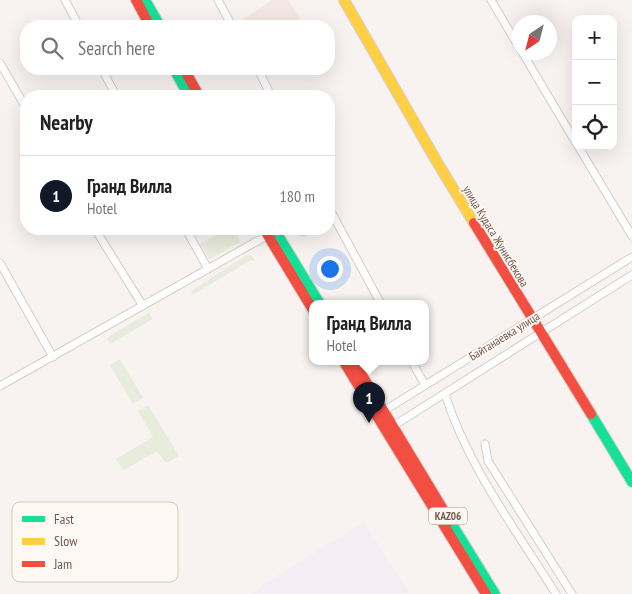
<!DOCTYPE html>
<meta charset="utf-8">
<style>
:root{--surface:#fff;--page:#f2f2f2;--text:#202124;--muted:#757577;--line:#e0e0e0;--accent:#111827}
body{margin:0;font-family:"PT Sans Narrow",sans-serif;background:var(--page);color:var(--text)}
.controls{position:absolute;right:15px;top:15px;display:grid;overflow:hidden;border-radius:10px;box-shadow:0 5px 20px #0002}
.controls button{width:45px;height:45px;display:grid;place-items:center;padding:0;border:0;border-bottom:1px solid var(--line);background:var(--surface);color:var(--text);font:25px sans-serif}
.compass{position:absolute;left:512px;top:15px;width:45px;height:45px;border-radius:50%;background:var(--surface);box-shadow:0 5px 20px #0002;rotate:215deg}
.you{position:absolute;left:329px;top:268px;width:18px;height:18px;margin:-12px;border:4px solid #fff;border-radius:50%;background:#1a73e8;box-shadow:0 0 0 8px #1a73e833}
.badge{display:grid;place-items:center;width:32px;height:32px;border-radius:50%;background:var(--accent);color:#fff;font-size:16px;font-weight:700}
.pin{position:absolute;translate:-50% -41px;filter:drop-shadow(0 1px 2px #0008)}
.pin::after{content:'';position:absolute;top:26px;width:18px;height:15px;background:inherit;clip-path:polygon(0 0,100% 0,50% 100%)}
.popup{position:absolute;left:309px;top:300px;width:120px;height:65px;box-sizing:border-box;display:grid;place-content:center;border-radius:10px;background:var(--surface);filter:drop-shadow(0 1px 4px #0005);font-size:16px;white-space:nowrap;color:var(--muted)}
.popup b{font-size:19px;color:var(--text)}
.popup::after{content:'';position:absolute;left:50%;top:100%;margin-left:-10px;border:10px solid transparent;border-top-color:var(--surface)}
.list{margin:0;padding:0;list-style:none}
h2{display:flex;justify-content:space-between;align-items:center;height:65px;margin:0;padding:0 20px;font-size:21px}
h2 small{font-size:16px;font-weight:400;color:var(--muted)}
.list li{display:grid;grid-template-columns:32px 1fr auto;gap:15px;align-items:center;box-sizing:border-box;height:80px;padding:0 20px;border-top:1px solid var(--line)}
.list b{display:block;font-size:19px;white-space:nowrap}
.list p{margin:0;font-size:16px;white-space:nowrap;color:var(--muted)}
.list em{font-size:16px;font-style:normal;color:var(--muted)}
.icon{flex:none;width:28px;height:28px;fill:none;stroke:currentColor;stroke-width:2;stroke-linecap:round;stroke-linejoin:round}
.map{position:relative;flex:none;width:632px;height:594px;overflow:hidden}
.search{position:absolute;background:var(--surface);box-shadow:0 5px 20px #0002;left:20px;top:20px;width:315px;height:55px;display:flex;align-items:center;gap:12px;box-sizing:border-box;padding:0 18px;border-radius:20px;color:var(--muted);font-size:19px}
.panel{position:absolute;background:var(--surface);box-shadow:0 5px 20px #0002;left:20px;top:90px;width:315px;height:145px;border-radius:20px}
.map>svg:first-child{display:block}
</style>
<div class="map">
<svg width="632" height="594" viewBox="0 0 632 594">
<rect width="100%" height="100%" fill="#f8f3f0"/>
<!-- commercial -->
<polygon fill="#f4e6e2" points="273,0 288,0 304,26 236,26 235,24"/>
<!-- education -->
<polygon fill="#f4edf4" points="364,522 410,594 252,594 264,584"/>
<!-- green -->
<g fill="#e8ecdc">
<polygon points="227,229 233,229 241,242 209,259 200,244"/>
<polygon points="250,255 256,260 249,261 193,295 191,291 245,256"/>
<polygon points="149,313 153,319 110,344 107,339 111,335"/>
<polygon points="120,359 143,398 133,404 110,365"/>
<polygon points="148,405 179,456 166,463 157,451 124,470 116,459 153,437 138,411"/>
</g>
<g fill="none" stroke-linecap="round" stroke-linejoin="round">
<defs>
<g id="street">
<polyline points="65,0 79,26"/>
<polyline points="218,0 232,26"/>
<polyline points="491,0 520,49"/>
<polyline points="522,52 576,143"/>
<polyline points="0,63 26,108"/>
<polyline points="102,69 116,96"/>
<polyline points="258,69 271,96"/>
<polyline points="578,146 632,236"/>
<polyline points="329,208 381,304"/>
<polyline points="95,229 143,306"/>
<polyline points="186,229 208,269"/>
<polyline points="295,229 304,232"/>
<polyline points="0,263 53,357"/>
<polyline points="412,362 425,385"/>
<polyline points="0,386 268,235"/>
<path d="M 445,394 C 468,467 516,530 556,594"/>
<polyline points="382,412 632,257"/>
<polyline points="390,428 632,275"/>
<polyline points="485,444 488,461 572,594"/>
</g>
<g id="fast">
<polyline points="145,0 160,26"/>
<polyline points="174,69 189,96"/>
<polyline points="274,229 320,304"/>
<polyline points="591,414 632,482"/>
<polyline points="450,521 495,594"/>
</g>
<polyline id="slow" points="344,0 437,162 474,223"/>
<g id="jam">
<polyline points="136,0 150,26"/>
<polyline points="184,69 199,96"/>
<polyline points="474,223 591,414"/>
<polyline points="264,229 313,310"/>
<polyline points="344,362 486,594"/>
<polyline points="354,362 450,521"/>
</g>
</defs>
<!-- street casing -->
<use href="#street" stroke="#d5ceca" stroke-width="9"/>
<!-- fast casing -->
<use href="#fast" stroke="#d7cfcb" stroke-width="12"/>
<!-- slow casing -->
<use href="#slow" stroke="#d7cfcb" stroke-width="12"/>
<!-- jam casing -->
<use href="#jam" stroke="#d7cfcb" stroke-width="12"/>
<!-- street -->
<use href="#street" stroke="#fefdfd" stroke-width="7"/>
<!-- fast -->
<use href="#fast" stroke="#16e098" stroke-width="10"/>
<!-- slow -->
<use href="#slow" stroke="#ffcf43" stroke-width="10"/>
<!-- jam -->
<use href="#jam" stroke="#f24e42" stroke-width="10"/>
</g>
<g text-anchor="middle" dominant-baseline="central" stroke-width="4" stroke-linejoin="round" paint-order="stroke">
<!-- shield labels -->
<rect fill="#fdf8f2" stroke="#9c8981" stroke-width="1" x="429" y="507.5" width="38" height="17" rx="4"/>
<g font-size="11" font-weight="bold" fill="#735951">
<text x="448" y="516">KАZ06</text>
</g>
<!-- street labels -->
<g font-size="12" fill="#735951" stroke="#fdf8f2">
<text transform="translate(496 236) rotate(59)">улица Кудаса Жунисбекова</text>
<text transform="translate(504 336) rotate(-32)">Байтанаевка улица</text>
</g>
</g>
<!-- legend -->
<rect x="12" y="502" width="166" height="80" rx="8" fill="#fdf8f2" stroke="#d4c8c2" stroke-width="1"/>
<rect x="22" y="516" width="23" height="6" fill="#16e098"/>
<rect x="22" y="538" width="23" height="7" fill="#ffcf43"/>
<rect x="22" y="561" width="23" height="6" fill="#f24e42"/>
<g font-size="14" fill="#735951">
<text x="54" y="524">Fast</text>
<text x="54" y="546">Slow</text>
<text x="54" y="569">Jam</text>
</g>
</svg>
<div class="controls">
<button>+</button>
<button>−</button>
<button><svg class="icon" aria-label="locate" viewBox="0 0 24 24"><circle cx="12" cy="12" r="6"/><path d="M12 2v4M12 18v4M2 12h4M18 12h4"/></svg></button>
</div>
<svg class="compass" viewBox="-18 -18 36 36"><path d="M0-13l5 13h-10z" fill="#e53935"/><path d="M0 13l5-13h-10z" fill="#757577"/></svg>
<div class="you"></div>
<div class="pin badge" style="left:369px;top:423px">1</div>
<div class="popup"><b>Гранд Вилла</b>Hotel</div>
<div class="search"><svg class="icon" aria-label="search" viewBox="0 0 24 24"><circle cx="10" cy="10" r="6"/><path d="M15 15l6 6"/></svg>Search here</div>
<section class="panel">
<h2>Nearby<small></small></h2>
<ul class="list">
<li><span class="badge">1</span><div><b>Гранд Вилла</b><p>Hotel</p></div><em>180 m</em></li>
</ul>
</section>
</div>
